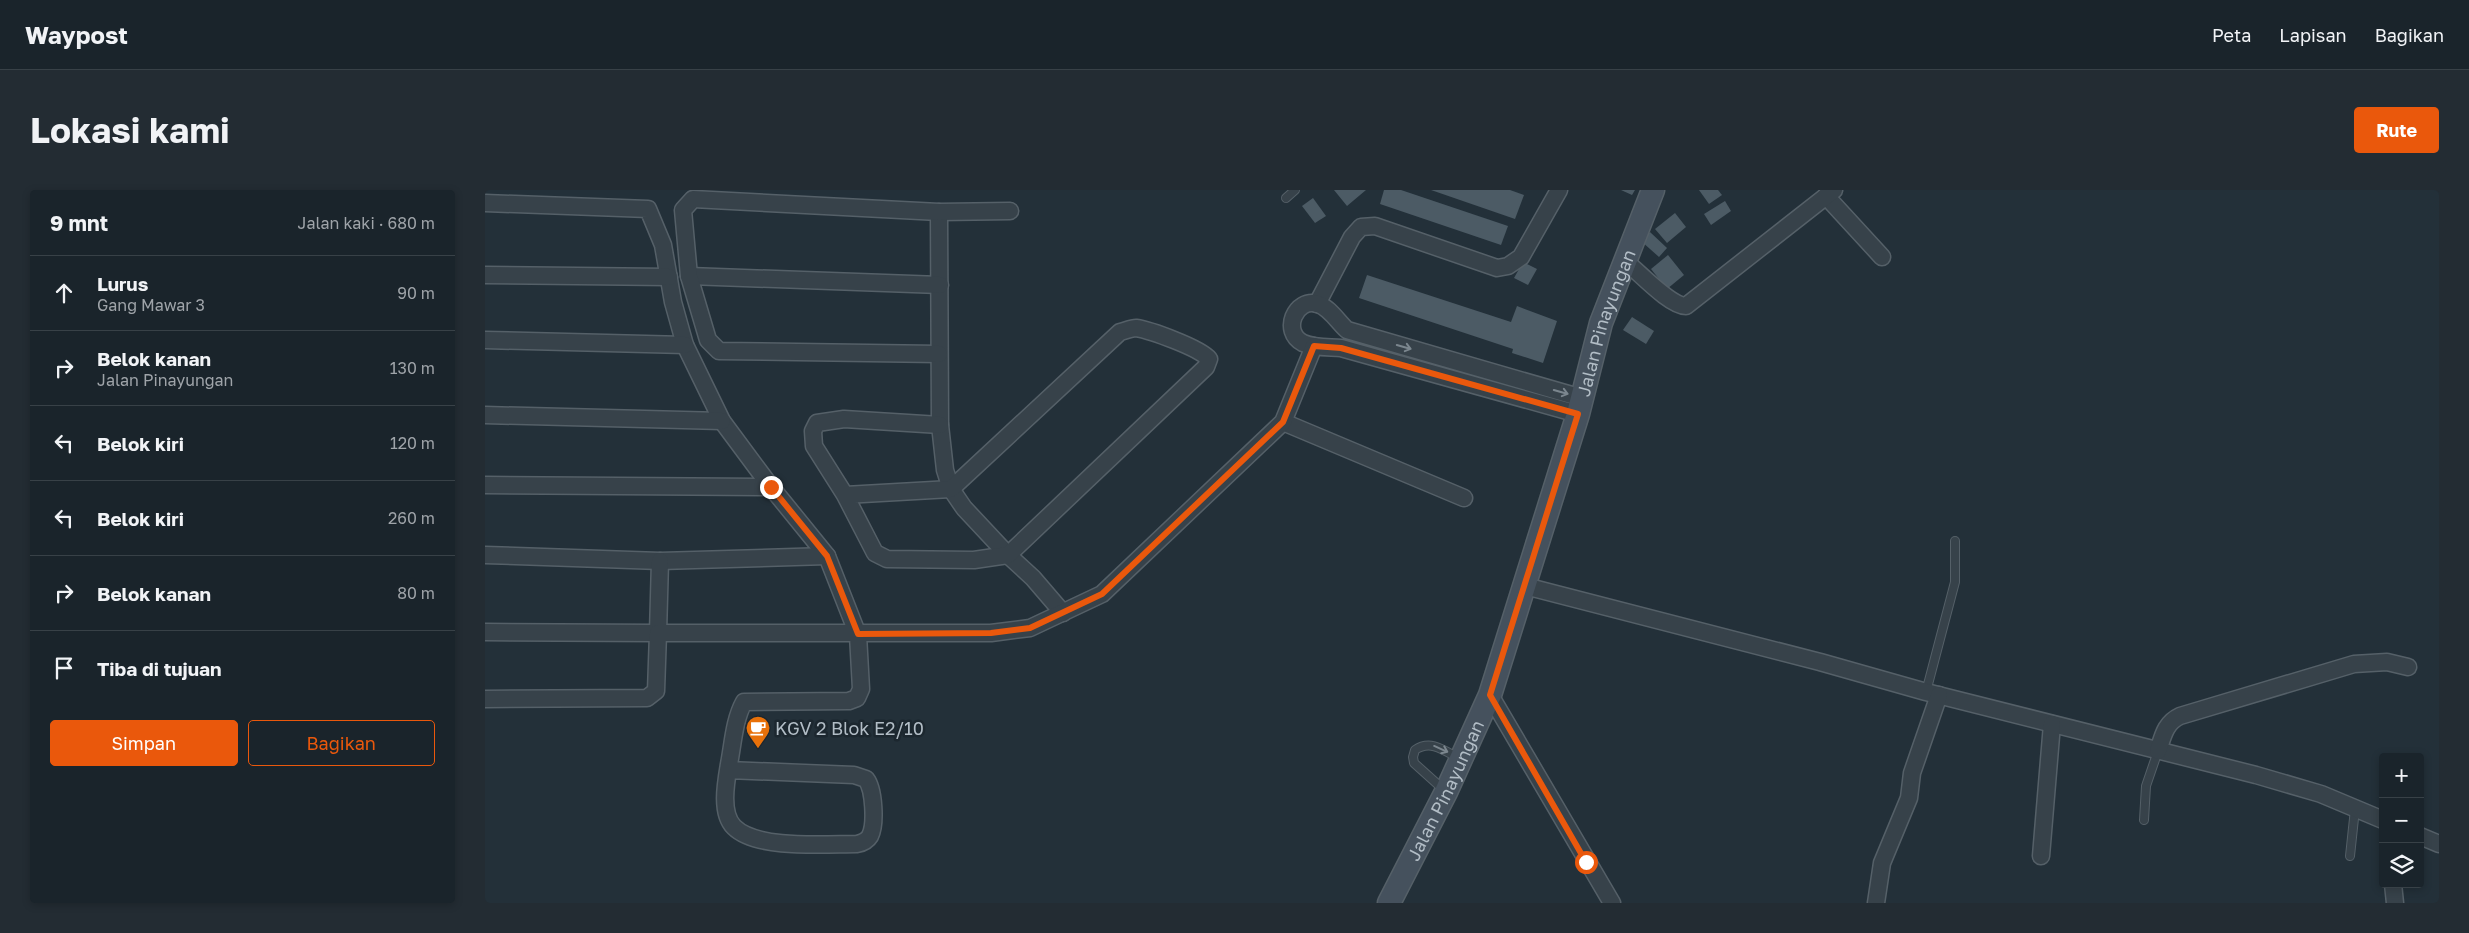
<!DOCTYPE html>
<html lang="id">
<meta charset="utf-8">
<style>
:root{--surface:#1a242b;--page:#232c33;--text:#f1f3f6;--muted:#9fa4a9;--line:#384147;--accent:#ea580c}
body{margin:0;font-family:"Golos Text",sans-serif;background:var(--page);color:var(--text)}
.controls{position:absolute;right:15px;bottom:15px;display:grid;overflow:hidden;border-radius:5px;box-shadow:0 2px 8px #0003}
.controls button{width:45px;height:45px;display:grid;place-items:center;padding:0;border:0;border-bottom:1px solid var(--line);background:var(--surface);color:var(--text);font:25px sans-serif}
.stop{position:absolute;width:15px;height:15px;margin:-11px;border:4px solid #ea580c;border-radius:50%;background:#fff}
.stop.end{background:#ea580c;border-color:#fff;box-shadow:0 1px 5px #0008}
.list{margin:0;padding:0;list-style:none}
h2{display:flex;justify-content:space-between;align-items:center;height:65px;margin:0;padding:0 20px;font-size:21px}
h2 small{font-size:16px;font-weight:400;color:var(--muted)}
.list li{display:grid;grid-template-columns:32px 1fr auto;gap:15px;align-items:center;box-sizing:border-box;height:75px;padding:0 20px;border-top:1px solid var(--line)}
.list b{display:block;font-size:19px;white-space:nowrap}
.list p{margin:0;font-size:16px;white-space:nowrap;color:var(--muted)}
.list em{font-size:16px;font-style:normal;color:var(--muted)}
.actions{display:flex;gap:10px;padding:15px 20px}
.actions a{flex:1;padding:11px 0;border:1px solid var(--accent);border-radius:5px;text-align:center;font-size:18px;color:var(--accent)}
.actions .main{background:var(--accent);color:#fff}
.icon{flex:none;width:28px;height:28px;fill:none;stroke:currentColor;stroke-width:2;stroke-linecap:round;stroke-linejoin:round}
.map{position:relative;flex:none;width:1954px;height:713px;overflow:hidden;border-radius:5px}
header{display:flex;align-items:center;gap:30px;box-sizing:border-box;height:70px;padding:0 25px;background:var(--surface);border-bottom:1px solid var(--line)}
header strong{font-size:24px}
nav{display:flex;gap:28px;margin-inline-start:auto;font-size:18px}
.intro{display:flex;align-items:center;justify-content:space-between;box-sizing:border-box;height:120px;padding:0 30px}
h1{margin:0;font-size:35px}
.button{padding:12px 22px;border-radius:5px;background:var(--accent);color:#fff;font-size:18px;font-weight:700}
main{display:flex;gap:30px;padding:0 30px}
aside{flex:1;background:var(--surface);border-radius:5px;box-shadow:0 2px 8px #0003}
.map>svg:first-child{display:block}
</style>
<header>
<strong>Waypost</strong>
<nav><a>Peta</a><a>Lapisan</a><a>Bagikan</a></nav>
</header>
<div class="intro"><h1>Lokasi kami</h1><a class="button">Rute</a></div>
<main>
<aside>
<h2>9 mnt<small>Jalan kaki · 680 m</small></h2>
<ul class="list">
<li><svg class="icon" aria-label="ahead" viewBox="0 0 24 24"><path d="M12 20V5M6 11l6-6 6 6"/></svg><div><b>Lurus</b><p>Gang Mawar 3</p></div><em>90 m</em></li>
<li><svg class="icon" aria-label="right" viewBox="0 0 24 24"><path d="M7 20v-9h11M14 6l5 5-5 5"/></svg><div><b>Belok kanan</b><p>Jalan Pinayungan</p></div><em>130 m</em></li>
<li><svg class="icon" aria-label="left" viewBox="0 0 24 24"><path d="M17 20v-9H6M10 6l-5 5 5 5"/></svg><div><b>Belok kiri</b></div><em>120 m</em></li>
<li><svg class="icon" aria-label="left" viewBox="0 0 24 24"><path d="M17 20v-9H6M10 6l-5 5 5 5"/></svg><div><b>Belok kiri</b></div><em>260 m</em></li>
<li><svg class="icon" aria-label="right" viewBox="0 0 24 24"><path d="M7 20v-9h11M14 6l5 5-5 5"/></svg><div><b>Belok kanan</b></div><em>80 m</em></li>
<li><svg class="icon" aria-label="arrive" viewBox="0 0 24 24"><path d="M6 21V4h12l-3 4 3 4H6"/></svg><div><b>Tiba di tujuan</b></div></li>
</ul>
<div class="actions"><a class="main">Simpan</a><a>Bagikan</a></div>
</aside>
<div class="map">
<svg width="1954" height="713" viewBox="0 0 1954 713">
<rect width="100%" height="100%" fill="#233039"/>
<!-- building -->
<g fill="#4c5b65">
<polygon points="849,0 881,0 862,16"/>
<polygon points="899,0 916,0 1023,36 1016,55 895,14"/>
<polygon points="946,0 1025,0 1039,5 1030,29"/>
<polygon points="1136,0 1150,0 1147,5"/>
<polygon points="1214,0 1233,0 1237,5 1224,14"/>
<polygon points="828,8 841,26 830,33 817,16"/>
<polygon points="1240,11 1246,21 1226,35 1219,24"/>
<polygon points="1190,23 1201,37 1182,53 1170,39"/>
<polygon points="1165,42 1182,58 1174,67 1156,51"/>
<polygon points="1183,65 1199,85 1182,99 1166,79"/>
<polygon points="1038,72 1052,79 1043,95 1029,88"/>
<polygon points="882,85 1026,132 1032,116 1072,131 1058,173 1027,163 1028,159 874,108"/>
<polygon points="1147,127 1169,141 1161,154 1138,140"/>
</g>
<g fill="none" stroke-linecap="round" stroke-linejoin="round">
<defs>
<g id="lane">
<polyline points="801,8 810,0"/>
<polyline points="1441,502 1470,392 1470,351"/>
<path d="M 959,600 L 929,573 L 928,567 L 930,560 C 946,549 960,561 975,569"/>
<polyline points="1659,630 1661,596 1673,561"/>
<polyline points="1865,666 1870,619"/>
</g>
<g id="street">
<polyline points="1341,6 1397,67"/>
<path d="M 0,13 L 163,19 L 178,55 L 188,112 L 200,155 L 237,231 L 286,297 L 342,366 L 373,445 L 376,499 L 372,508 L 364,511 L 259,512 C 249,530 248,554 244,574 C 241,592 235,623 249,637 C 272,660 341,654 372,654 C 377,653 382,651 385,646 C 391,634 389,599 381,589 L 369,585 L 243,580"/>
<polyline points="454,22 455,235 460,280 466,299 479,318 523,365 548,388 578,423"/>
<path d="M 1141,72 C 1155,83 1185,116 1201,116 L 1349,0"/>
<polyline points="0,85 184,87"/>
<polyline points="204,86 455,95"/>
<polyline points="832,114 867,47 876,37 890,36 1012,78 1023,76 1036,67 1074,0"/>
<polyline points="0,150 200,155"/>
<polyline points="454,164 234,161 223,150 204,86 198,20 208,9 454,22 525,21"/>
<path d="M 1093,224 L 856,158 C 844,157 829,158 818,153 C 796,142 810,107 833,114 C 845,118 853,132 862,140 L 1097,208"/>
<polyline points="0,225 237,231"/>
<polyline points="798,232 979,308"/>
<polyline points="0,295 286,297"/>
<path d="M 360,305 L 466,299 L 635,142 C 640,141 646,138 651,138 C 665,140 715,158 724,169 L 721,177 L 523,365 L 489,370 L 402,369 L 390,363 L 360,305 L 329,256 L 328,241 L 332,233 L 359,229 L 455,235"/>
<polyline points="0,365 175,371 342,366"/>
<polyline points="1040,396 1335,472 1441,502 1771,585 1836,604 1898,630"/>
<polyline points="0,442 173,443 175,371"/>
<polyline points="1005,505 1127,713"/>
<polyline points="0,509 162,508 171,501 173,443 506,443 545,438 617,404 798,232 829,156"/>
<path d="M 1673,561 C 1678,546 1680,533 1695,526 L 1869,474 L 1902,472 L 1923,477"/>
<polyline points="1935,646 1954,654"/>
<polyline points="1556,666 1567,534"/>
<polyline points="1908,694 1910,713"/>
<polyline points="1391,713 1397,673 1424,608 1427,583 1454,505"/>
</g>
<g id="secondary">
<path id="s1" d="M 904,713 L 961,602 L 1005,505 L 1093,224 L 1116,133 L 1168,0"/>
</g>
</defs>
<!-- lane casing -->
<use href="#lane" stroke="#556068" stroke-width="10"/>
<!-- street casing -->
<use href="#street" stroke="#556068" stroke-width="19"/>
<!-- secondary casing -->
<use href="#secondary" stroke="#556068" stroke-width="25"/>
<!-- lane -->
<use href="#lane" stroke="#37424a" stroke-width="8"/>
<!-- street -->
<use href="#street" stroke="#37424a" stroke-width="16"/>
<!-- secondary -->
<use href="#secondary" stroke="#45515d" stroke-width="22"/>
</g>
<!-- one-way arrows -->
<defs><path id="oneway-shaft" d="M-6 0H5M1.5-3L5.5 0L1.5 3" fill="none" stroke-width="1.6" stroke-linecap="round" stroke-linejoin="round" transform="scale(1.25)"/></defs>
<g stroke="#7b868e">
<use href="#oneway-shaft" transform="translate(919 157) rotate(16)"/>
<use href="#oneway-shaft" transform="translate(1076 202) rotate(16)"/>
<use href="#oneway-shaft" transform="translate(956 559) rotate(24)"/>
</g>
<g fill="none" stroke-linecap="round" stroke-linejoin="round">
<!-- route -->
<polyline stroke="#ea580c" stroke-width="6" points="286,297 342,366 373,444 506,443 545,438 617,404 798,232 829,156 856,158 1093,224 1005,505 1101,672"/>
</g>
<!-- icons -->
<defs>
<symbol id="cafe-pin" viewBox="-11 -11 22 30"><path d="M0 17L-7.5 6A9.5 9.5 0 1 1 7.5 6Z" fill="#e8710a" stroke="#1c272f"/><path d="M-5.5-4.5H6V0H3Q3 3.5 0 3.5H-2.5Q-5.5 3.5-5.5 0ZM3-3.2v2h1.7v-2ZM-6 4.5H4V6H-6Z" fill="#fff"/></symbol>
</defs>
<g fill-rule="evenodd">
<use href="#cafe-pin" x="259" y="524" width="28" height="38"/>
</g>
<g text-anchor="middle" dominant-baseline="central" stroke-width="5" stroke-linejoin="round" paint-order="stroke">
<!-- street labels -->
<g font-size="18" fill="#b2bdc6" stroke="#1c272f">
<text stroke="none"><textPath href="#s1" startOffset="621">Jalan Pinayungan</textPath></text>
<text stroke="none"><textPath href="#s1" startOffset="126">Jalan Pinayungan</textPath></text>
</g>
<!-- poi labels -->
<g font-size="18" fill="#b2bdc6" stroke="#1c272f" text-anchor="start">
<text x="290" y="538">KGV 2 Blok E2/10</text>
</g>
</g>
</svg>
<div class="controls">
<button>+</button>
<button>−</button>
<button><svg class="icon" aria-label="layers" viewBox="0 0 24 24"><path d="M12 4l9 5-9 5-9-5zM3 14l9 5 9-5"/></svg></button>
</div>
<div class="stop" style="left:1101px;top:672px"></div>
<div class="stop end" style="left:286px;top:297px"></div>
</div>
</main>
